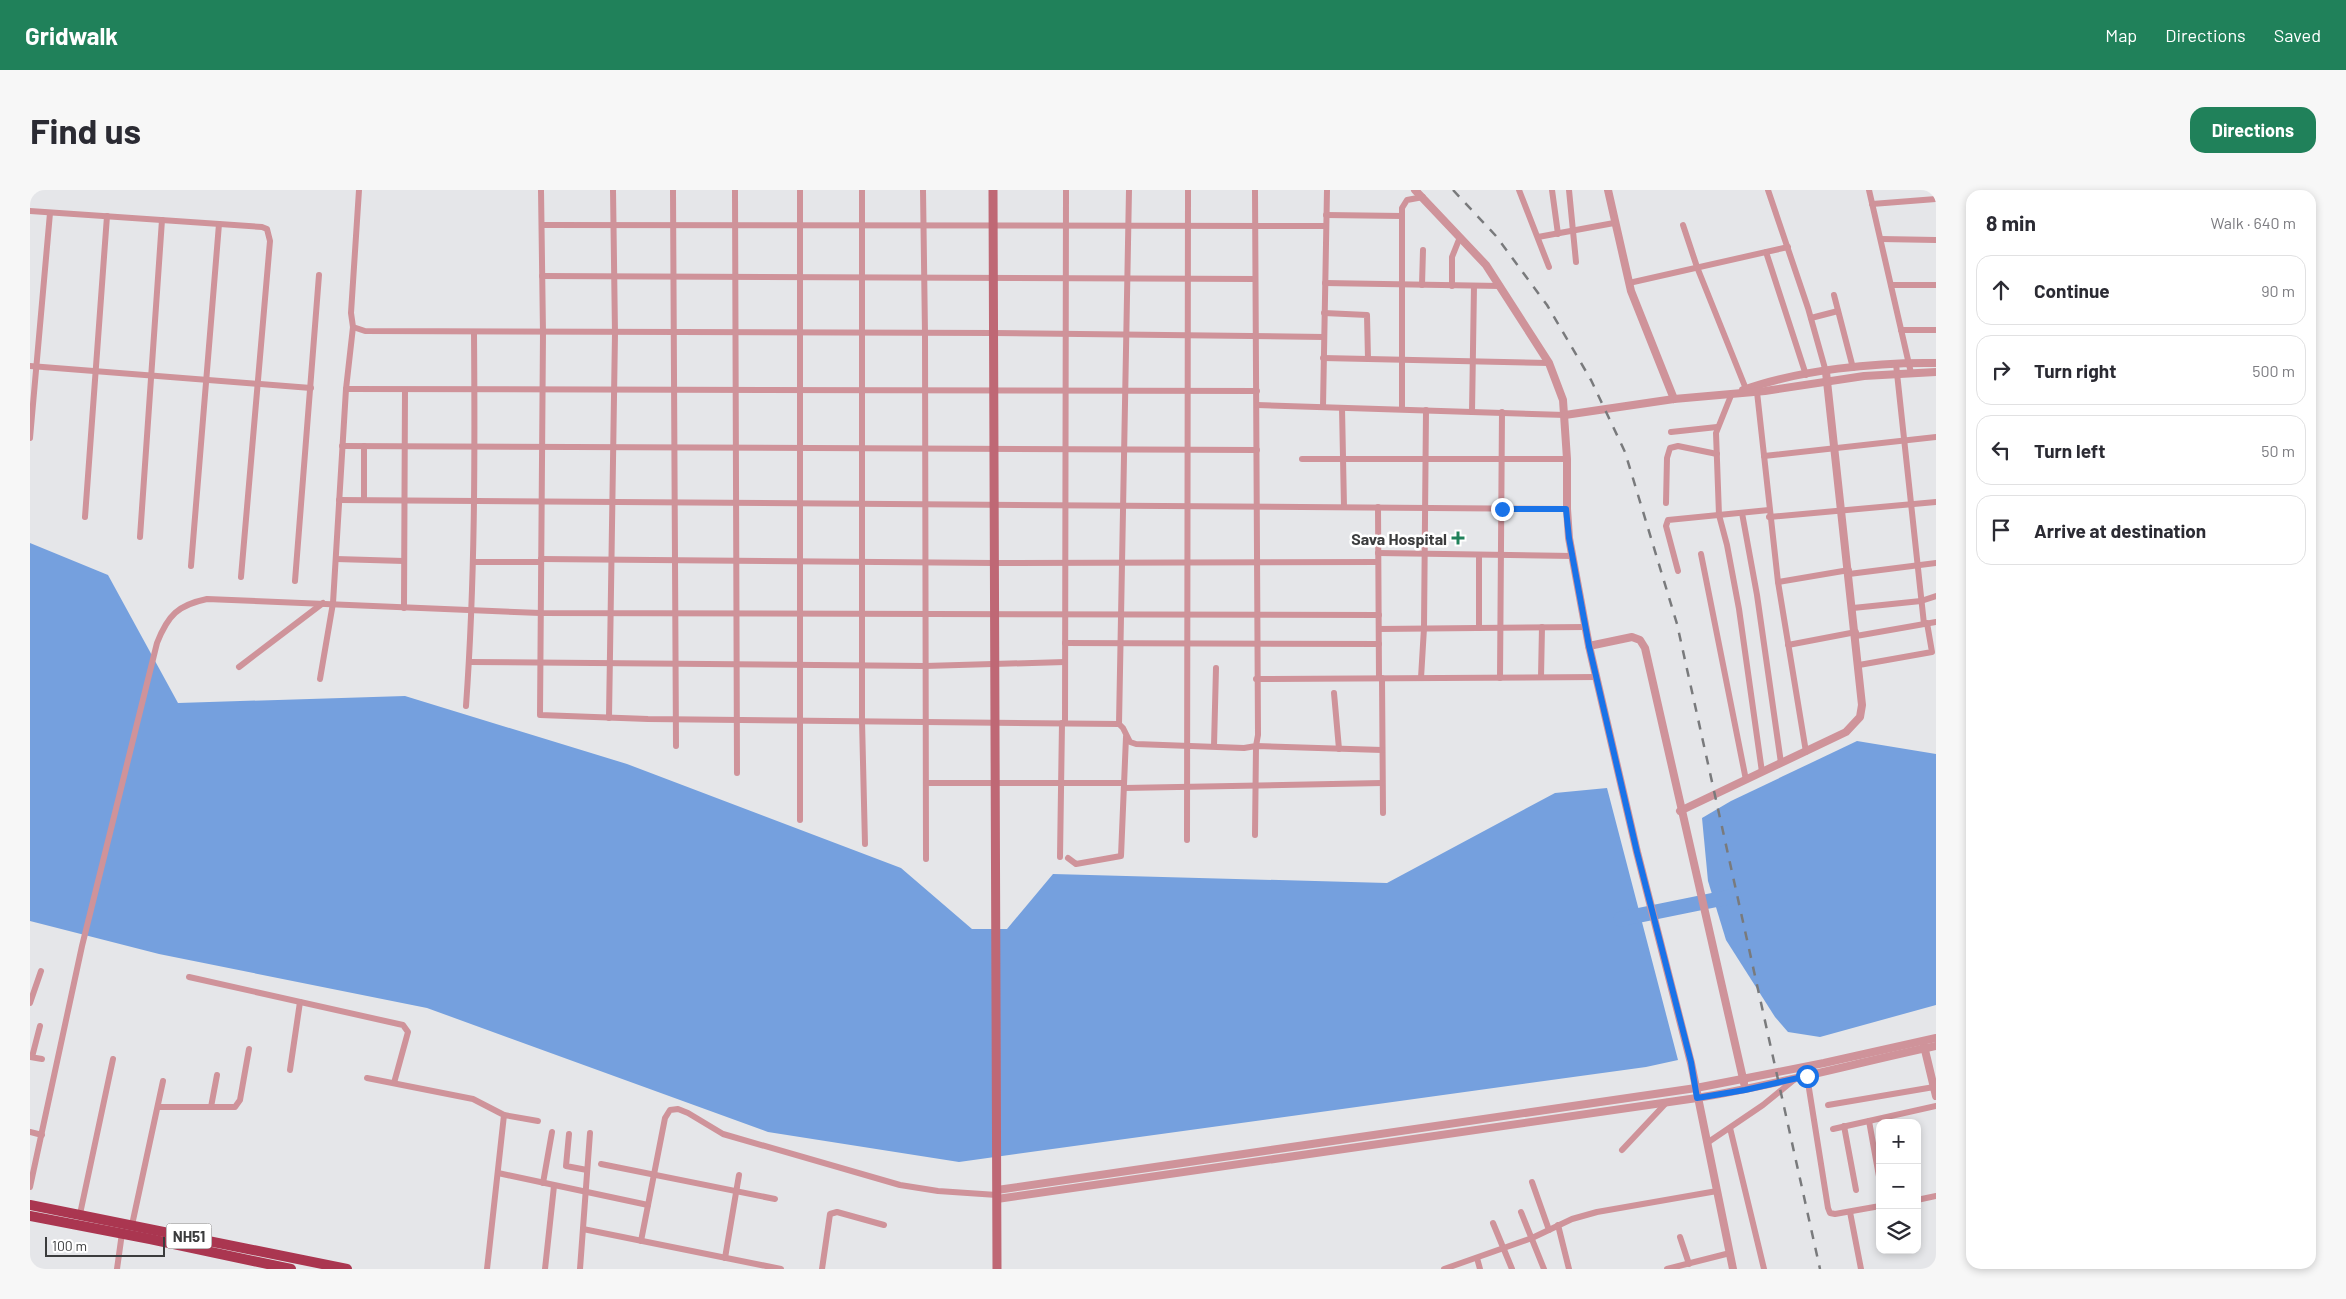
<!DOCTYPE html>
<meta charset="utf-8">
<style>
:root{--surface:#fff;--page:#f7f7f7;--text:#2b2b33;--muted:#7c7c81;--line:#e1e1e2;--accent:#20815a}
body{margin:0;font-family:Barlow,sans-serif;background:var(--page);color:var(--text)}
.controls{position:absolute;right:15px;bottom:15px;display:grid;overflow:hidden;border-radius:10px;box-shadow:0 2px 8px #0003}
.controls button{width:45px;height:45px;display:grid;place-items:center;padding:0;border:0;border-bottom:1px solid var(--line);background:var(--surface);color:var(--text);font:25px sans-serif}
.scale{position:absolute;left:15px;bottom:12px;width:120px;box-sizing:border-box;padding-left:5px;border:2px solid #3b3c3d;border-top:0;font-size:14px;line-height:18px;white-space:nowrap;color:#3b3c3d;-webkit-text-stroke:4px #fff;paint-order:stroke}
.stop{position:absolute;width:15px;height:15px;margin:-11px;border:4px solid #1a73e8;border-radius:50%;background:#fff}
.stop.end{background:#1a73e8;border-color:#fff;box-shadow:0 1px 5px #0008}
.list{margin:0;padding:0;list-style:none}
h2{display:flex;justify-content:space-between;align-items:center;height:65px;margin:0;padding:0 20px;font-size:21px}
h2 small{font-size:16px;font-weight:400;color:var(--muted)}
.list li{display:grid;grid-template-columns:32px 1fr auto;gap:15px;align-items:center;box-sizing:border-box;height:70px;margin:0 10px 10px;padding:0 10px;border:1px solid var(--line);border-radius:15px}
.list b{display:block;font-size:19px;white-space:nowrap}
.list em{font-size:16px;font-style:normal;color:var(--muted)}
.icon{flex:none;width:28px;height:28px;fill:none;stroke:currentColor;stroke-width:2;stroke-linecap:round;stroke-linejoin:round}
.map{position:relative;flex:none;width:1906px;height:1079px;overflow:hidden;border-radius:15px}
header{display:flex;align-items:center;gap:30px;box-sizing:border-box;height:70px;padding:0 25px;background:var(--accent);color:#fff}
header strong{font-size:24px}
nav{display:flex;gap:28px;margin-inline-start:auto;font-size:18px}
.intro{display:flex;align-items:center;justify-content:space-between;box-sizing:border-box;height:120px;padding:0 30px}
h1{margin:0;font-size:35px}
.button{padding:12px 22px;border-radius:15px;background:var(--accent);color:#fff;font-size:18px;font-weight:700}
main{display:flex;gap:30px;padding:0 30px}
aside{flex:1;background:var(--surface);border-radius:15px;box-shadow:0 2px 8px #0003}
.map>svg:first-child{display:block}
</style>
<header>
<strong>Gridwalk</strong>
<nav><a>Map</a><a>Directions</a><a>Saved</a></nav>
</header>
<div class="intro"><h1>Find us</h1><a class="button">Directions</a></div>
<main>
<div class="map">
<svg width="1906" height="1079" viewBox="0 0 1906 1079">
<rect width="100%" height="100%" fill="#e5e6e9"/>
<!-- water -->
<g fill="#75a0de">
<polygon points="0,353 78,385 148,513 375,506 597,574 871,678 942,739 977,739 1023,684 1357,693 1525,603 1577,598 1648,870 1616,877 929,972 738,942 397,818 129,764 0,731"/>
<polygon points="1827,551 1906,564 1906,815 1790,847 1758,842 1745,827 1696,750 1678,691 1672,628 1701,611"/>
</g>
<g fill="none" stroke-linecap="round" stroke-linejoin="round">
<!-- river -->
<polyline stroke="#75a0de" stroke-width="15" points="1591,729 1704,706"/>
<!-- minor -->
<g stroke="#cf939a" stroke-width="6">
<polyline points="329,0 321,123 323,137 335,141 963,143 1294,147"/>
<polyline points="511,0 513,143 510,525 618,529 1089,534 1093,538 1100,552 1106,554 1214,558 1226,556 1228,545 1225,0"/>
<polyline points="643,0 646,556"/>
<polyline points="705,0 707,583"/>
<polyline points="832,0 832,531 835,654"/>
<polyline points="893,0 895,143 896,669"/>
<polyline points="1489,0 1519,77"/>
<polyline points="1522,0 1528,44"/>
<polyline points="1539,0 1546,72"/>
<polyline points="1738,0 1778,118 1796,182"/>
<polyline points="1839,0 1881,183"/>
<polyline points="1842,14 1906,9"/>
<polyline points="0,21 232,37 237,39 240,51 211,387"/>
<polyline points="1296,25 1372,26"/>
<polyline points="512,35 1296,36"/>
<polyline points="1653,35 1667,77 1716,199"/>
<polyline points="1508,47 1584,33"/>
<polyline points="1851,49 1906,50"/>
<polyline points="1736,62 1776,185"/>
<polyline points="512,86 1225,89"/>
<polyline points="1295,93 1470,96"/>
<polyline points="1599,93 1758,57"/>
<polyline points="1392,95 1393,60"/>
<polyline points="1861,95 1906,95"/>
<polyline points="1422,96 1422,67 1430,47"/>
<polyline points="1804,105 1823,178"/>
<polyline points="1294,123 1337,125 1338,169"/>
<polyline points="1781,128 1808,121"/>
<polyline points="1871,140 1906,140"/>
<polyline points="1293,168 1519,173"/>
<polyline points="1866,174 1894,434"/>
<polyline points="0,176 281,198"/>
<polyline points="316,199 1227,201"/>
<polyline points="1727,202 1748,392 1776,562"/>
<polyline points="1702,203 1686,243 1689,325 1697,355 1709,419 1732,582"/>
<polyline points="1227,215 1535,225"/>
<polyline points="1293,217 1297,0"/>
<polyline points="1312,218 1314,317"/>
<polyline points="1372,219 1372,18 1377,10 1393,7"/>
<polyline points="1442,222 1444,96"/>
<polyline points="1641,242 1687,237"/>
<polyline points="0,248 20,23"/>
<polyline points="312,256 1227,260"/>
<polyline points="334,256 334,310"/>
<polyline points="1734,266 1906,247"/>
<polyline points="1272,269 1537,269"/>
<polyline points="309,310 1537,319"/>
<polyline points="1636,313 1637,268 1640,258 1648,256 1687,264"/>
<polyline points="1348,317 1349,488"/>
<polyline points="1712,323 1727,405 1751,573"/>
<polyline points="55,327 77,26"/>
<polyline points="1739,327 1906,312"/>
<polyline points="110,347 132,30"/>
<polyline points="1348,363 1543,366"/>
<polyline points="1671,364 1716,590"/>
<polyline points="1449,365 1449,438"/>
<polyline points="306,369 374,371"/>
<polyline points="511,369 964,373 1348,372"/>
<polyline points="444,372 511,372"/>
<polyline points="161,376 189,34"/>
<polyline points="1648,381 1636,336 1638,330 1739,320"/>
<polyline points="1819,384 1906,373"/>
<polyline points="265,391 289,85"/>
<polyline points="1748,392 1819,380"/>
<polyline points="374,418 375,200"/>
<polyline points="1823,418 1891,411 1906,406"/>
<polyline points="1349,439 1556,437"/>
<polyline points="1826,446 1906,432"/>
<polyline points="1035,453 1349,454"/>
<polyline points="1758,455 1826,442"/>
<polyline points="439,472 895,476 1035,472"/>
<polyline points="1829,475 1902,462 1897,433"/>
<polyline points="209,477 293,413"/>
<polyline points="1511,487 1512,437"/>
<polyline points="1352,488 1353,623"/>
<polyline points="1391,488 1394,438 1396,220"/>
<polyline points="1470,488 1472,222"/>
<polyline points="290,489 303,413 316,199 323,137"/>
<polyline points="1226,489 1567,487"/>
<polyline points="1304,503 1309,559"/>
<path d="M 436,516 C 445,390 445,268 444,143"/>
<polyline points="579,528 585,143 583,0"/>
<polyline points="1035,533 1036,0"/>
<polyline points="1089,534 1099,0"/>
<polyline points="1184,556 1186,478"/>
<polyline points="896,593 1094,593"/>
<polyline points="1094,598 1352,593"/>
<polyline points="770,630 770,0"/>
<polyline points="1225,645 1226,556 1352,560"/>
<polyline points="1157,650 1158,0"/>
<polyline points="1030,667 1032,533"/>
<polyline points="1038,668 1046,674 1091,666 1096,547"/>
<polyline points="159,787 373,835 378,842 364,893"/>
<polyline points="0,813 11,781"/>
<polyline points="0,867 12,869"/>
<polyline points="2,867 10,836"/>
<polyline points="260,880 270,812"/>
<polyline points="1777,886 1798,1018 1800,1023 1805,1024 1850,1016"/>
<polyline points="337,888 443,909 474,925 457,1079"/>
<polyline points="1798,915 1904,897"/>
<polyline points="128,917 205,917 210,910 219,859"/>
<polyline points="181,917 187,885"/>
<polyline points="474,925 508,931"/>
<polyline points="1839,931 1850,992"/>
<polyline points="1814,936 1826,1000"/>
<polyline points="1700,938 1734,1079"/>
<polyline points="1803,939 1906,916"/>
<polyline points="0,942 12,945"/>
<polyline points="539,944 536,976 557,980"/>
<polyline points="1677,953 1733,915 1781,876"/>
<polyline points="1592,960 1637,912"/>
<polyline points="571,974 745,1009"/>
<polyline points="468,983 618,1015"/>
<polyline points="1502,992 1519,1040"/>
<polyline points="513,993 522,942"/>
<path d="M 0,997 L 52,756 L 127,453 C 138,425 148,415 177,409 L 510,423 L 1349,425"/>
<polyline points="1887,1010 1906,1006"/>
<polyline points="1491,1022 1514,1079"/>
<polyline points="1820,1022 1831,1079"/>
<polyline points="50,1024 83,869"/>
<polyline points="1463,1033 1482,1079"/>
<polyline points="102,1035 133,891"/>
<polyline points="1528,1035 1539,1079"/>
<polyline points="553,1039 751,1079"/>
<polyline points="1650,1047 1659,1074"/>
<polyline points="611,1051 635,928 640,920 648,919 658,923 693,944 870,995 908,1001 967,1005"/>
<polyline points="695,1068 709,985"/>
<polyline points="1447,1068 1450,1079"/>
<polyline points="87,1079 92,1043"/>
<polyline points="515,1079 524,996"/>
<polyline points="550,1079 560,943"/>
<polyline points="792,1079 800,1024 807,1022 854,1035"/>
<polyline points="1414,1079 1502,1048 1542,1029 1567,1022 1687,1001"/>
<polyline points="1637,1079 1700,1063"/>
</g>
<!-- tertiary -->
<g stroke="#cf939a" stroke-width="8">
<polyline points="1385,0 1456,75 1519,173 1533,210 1537,269 1537,319 1539,348 1559,456 1607,662 1661,873 1703,1079"/>
<polyline points="1578,0 1601,101 1644,209"/>
<path d="M 1713,200 C 1768,180 1847,172 1906,173"/>
<polyline points="1535,225 1644,209 1735,201 1834,186 1906,182"/>
<polyline points="1559,456 1602,447 1610,450 1615,458 1714,893"/>
<polyline points="1650,621 1816,542 1830,527 1832,515 1796,182"/>
<polyline points="1894,856 1906,906"/>
<polyline points="967,1000 1666,898 1794,873 1906,848"/>
<path d="M 967,1009 L 1667,908 C 1748,895 1826,873 1906,856"/>
</g>
<!-- secondary -->
<polyline stroke="#bf6875" stroke-width="9" points="963,0 967,1079"/>
<!-- trunk -->
<g stroke="#aa3650" stroke-width="10">
<polyline points="0,1015 317,1079"/>
<polyline points="0,1026 120,1049 261,1079"/>
</g>
<!-- rail -->
<polyline stroke="#797a7c" stroke-width="2.5" stroke-dasharray="9 9" stroke-linecap="butt" points="1423,0 1466,46 1517,115 1561,190 1595,262 1647,434 1790,1079"/>
</g>
<g fill="none" stroke-linecap="round" stroke-linejoin="round">
<!-- route -->
<polyline stroke="#1a73e8" stroke-width="6" points="1472,319 1536,319 1539,348 1559,456 1607,662 1661,872 1667,908 1715,900 1777,886"/>
</g>
<!-- markers -->
<path fill="#20815a" stroke="#fff" stroke-width="2" d="M1425.5 340.5h5v5h5v5h-5v5h-5v-5h-5v-5h5z"/>
<g text-anchor="middle" dominant-baseline="central" stroke-width="5" stroke-linejoin="round" paint-order="stroke">
<!-- shield labels -->
<rect fill="#fff" stroke="#767677" stroke-width="1" x="136.5" y="1033.5" width="45" height="25" rx="4"/>
<g font-size="15" font-weight="bold" fill="#3b3c3d">
<text x="159" y="1046">NH51</text>
</g>
<!-- poi labels -->
<g font-size="16" font-weight="bold" fill="#3b3c3d" stroke="#fff" text-anchor="end">
<text x="1417" y="348">Sava Hospital</text>
</g>
</g>
</svg>
<div class="controls">
<button>+</button>
<button>−</button>
<button><svg class="icon" aria-label="layers" viewBox="0 0 24 24"><path d="M12 4l9 5-9 5-9-5zM3 14l9 5 9-5"/></svg></button>
</div>
<div class="scale">100 m</div>
<div class="stop" style="left:1777px;top:886px"></div>
<div class="stop end" style="left:1472px;top:319px"></div>
</div>
<aside>
<h2>8 min<small>Walk · 640 m</small></h2>
<ul class="list">
<li><svg class="icon" aria-label="ahead" viewBox="0 0 24 24"><path d="M12 20V5M6 11l6-6 6 6"/></svg><div><b>Continue</b></div><em>90 m</em></li>
<li><svg class="icon" aria-label="right" viewBox="0 0 24 24"><path d="M7 20v-9h11M14 6l5 5-5 5"/></svg><div><b>Turn right</b></div><em>500 m</em></li>
<li><svg class="icon" aria-label="left" viewBox="0 0 24 24"><path d="M17 20v-9H6M10 6l-5 5 5 5"/></svg><div><b>Turn left</b></div><em>50 m</em></li>
<li><svg class="icon" aria-label="arrive" viewBox="0 0 24 24"><path d="M6 21V4h12l-3 4 3 4H6"/></svg><div><b>Arrive at destination</b></div></li>
</ul>
</aside>
</main>
